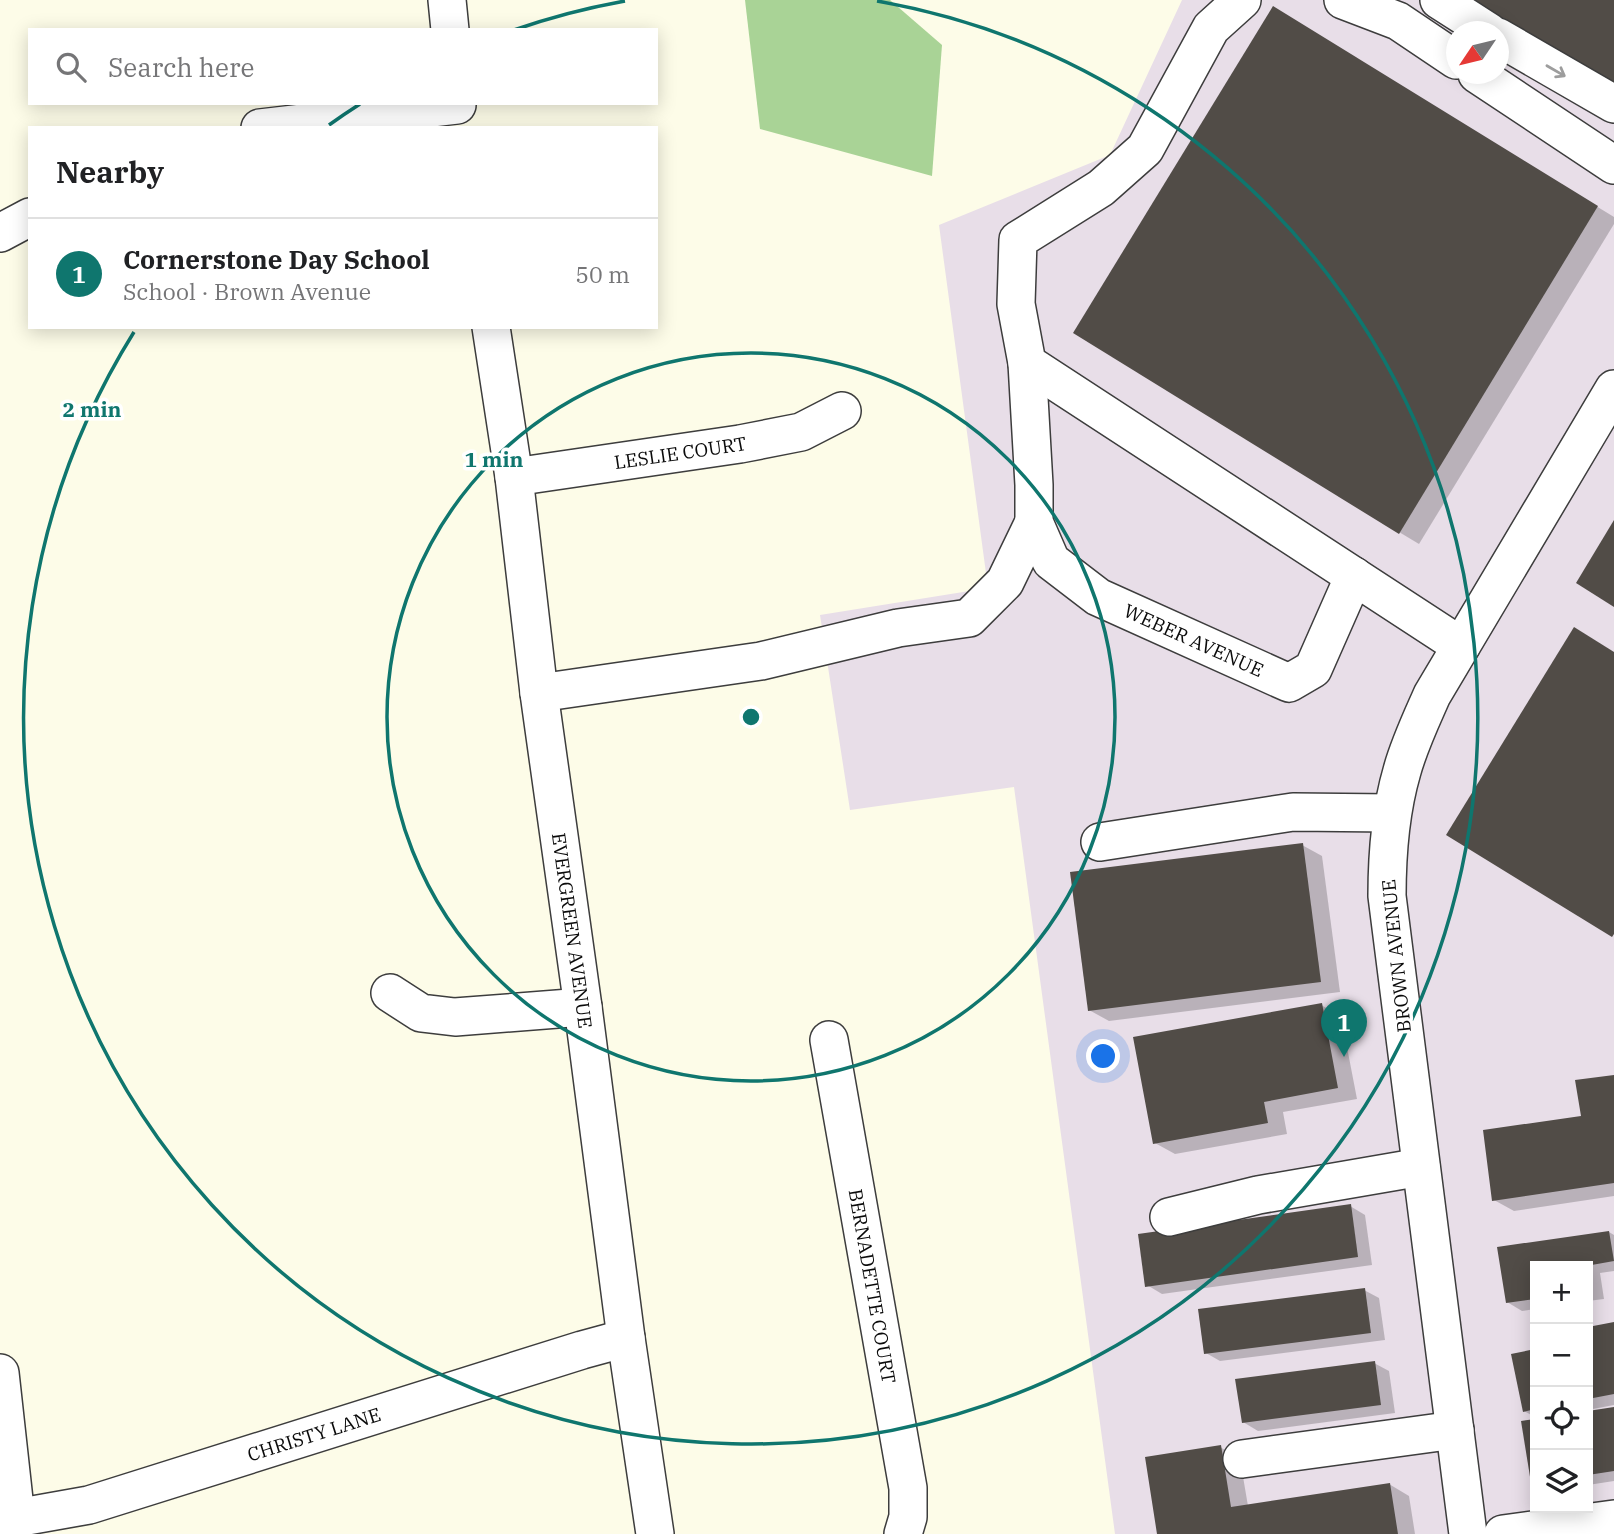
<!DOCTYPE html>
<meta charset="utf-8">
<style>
:root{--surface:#fff;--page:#f6f6f6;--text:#202124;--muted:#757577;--line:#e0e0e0;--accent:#0f766e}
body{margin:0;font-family:"IBM Plex Serif",serif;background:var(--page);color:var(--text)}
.controls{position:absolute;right:21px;bottom:21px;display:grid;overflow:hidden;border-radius:0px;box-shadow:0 4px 18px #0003}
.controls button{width:63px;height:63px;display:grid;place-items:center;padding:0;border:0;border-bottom:2px solid var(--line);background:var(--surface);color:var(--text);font:35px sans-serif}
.compass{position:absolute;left:1446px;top:21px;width:63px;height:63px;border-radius:50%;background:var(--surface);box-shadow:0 4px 18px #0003;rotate:235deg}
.you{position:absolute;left:1104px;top:1057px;width:24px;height:24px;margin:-18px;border:5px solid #fff;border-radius:50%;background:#1a73e8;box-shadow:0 0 0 10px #1a73e833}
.badge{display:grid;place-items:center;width:46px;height:46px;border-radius:50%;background:var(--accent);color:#fff;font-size:23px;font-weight:700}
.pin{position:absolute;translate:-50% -58px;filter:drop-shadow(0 2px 4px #0008)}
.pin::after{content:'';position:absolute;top:37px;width:24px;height:21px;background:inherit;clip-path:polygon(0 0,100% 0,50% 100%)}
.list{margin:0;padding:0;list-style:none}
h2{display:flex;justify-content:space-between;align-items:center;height:91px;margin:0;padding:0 28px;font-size:30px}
h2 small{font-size:23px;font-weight:400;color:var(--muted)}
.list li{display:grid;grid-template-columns:46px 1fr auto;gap:21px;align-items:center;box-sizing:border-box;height:112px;padding:0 28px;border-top:2px solid var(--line)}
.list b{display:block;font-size:26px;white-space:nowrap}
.list p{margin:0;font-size:23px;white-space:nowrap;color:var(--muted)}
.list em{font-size:23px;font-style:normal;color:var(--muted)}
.icon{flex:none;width:38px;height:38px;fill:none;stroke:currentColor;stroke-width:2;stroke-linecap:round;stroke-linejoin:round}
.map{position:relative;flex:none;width:1614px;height:1534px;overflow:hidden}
.search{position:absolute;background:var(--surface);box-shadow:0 4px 18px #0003;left:28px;top:28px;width:630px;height:77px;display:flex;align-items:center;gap:18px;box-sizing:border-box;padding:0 24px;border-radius:0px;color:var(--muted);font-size:26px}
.panel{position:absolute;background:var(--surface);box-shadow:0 4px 18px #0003;left:28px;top:126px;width:630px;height:203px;border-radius:0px}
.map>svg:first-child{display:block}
</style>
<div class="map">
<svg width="1614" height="1534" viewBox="0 0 1614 1534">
<rect width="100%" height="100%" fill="#fdfce8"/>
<!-- industrial -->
<path fill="#e8dee8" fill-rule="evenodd" d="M 1182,0 L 1446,0 L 1456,32 L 1456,74 L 1498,74 L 1499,33 L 1614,105 L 1614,1534 L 1115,1534 L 1014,787 L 850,810 L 820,615 L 988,588 L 939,225 L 1110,155 ZM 1535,1266 L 1588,1266 L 1588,1508 L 1535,1508 Z"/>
<!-- forest -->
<polygon fill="#a9d396" points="745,0 890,0 942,45 932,176 760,129"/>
<!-- shadow -->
<g fill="#0003">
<polygon points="1293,20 1614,217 1614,224 1419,544 1399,532"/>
<polygon points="1302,845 1322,856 1340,992 1109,1021 1089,1010"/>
<polygon points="1321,1005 1341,1016 1357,1099 1283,1112 1287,1134 1175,1154 1155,1143"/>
<polygon points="1614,1077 1614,1196 1514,1211 1494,1200 1583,1118"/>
<polygon points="1350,1206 1365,1215 1372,1265 1162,1294 1147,1285"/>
<polygon points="1609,1232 1614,1235 1614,1271 1600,1273 1604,1299 1588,1301 1588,1266 1535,1266 1535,1309 1522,1311 1507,1302 1499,1248"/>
<polygon points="1364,1290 1379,1298 1385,1340 1220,1361 1206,1353"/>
<polygon points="1614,1323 1614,1405 1593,1409 1593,1412 1614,1409 1614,1481 1588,1485 1588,1329"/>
<polygon points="1535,1351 1535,1417 1524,1411 1513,1355"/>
<polygon points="1374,1363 1389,1371 1395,1413 1258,1431 1243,1422"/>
<polygon points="1220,1447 1240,1459 1248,1506 1389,1484 1409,1496 1415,1534 1159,1534"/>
</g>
<!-- building -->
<g fill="#514c47">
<polygon points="1460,0 1614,0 1614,95"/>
<polygon points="1273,6 1598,206 1399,534 1073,333"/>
<polygon points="1614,520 1614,607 1576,583"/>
<polygon points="1574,627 1614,652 1614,934 1612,937 1446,835"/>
<polygon points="1303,843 1321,982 1088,1011 1070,872"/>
<polygon points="1322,1003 1338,1088 1264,1102 1268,1123 1153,1144 1133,1037"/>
<polygon points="1614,1075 1614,1183 1492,1201 1483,1130 1581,1116 1575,1080"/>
<polygon points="1351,1204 1358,1257 1145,1287 1138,1234"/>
<polygon points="1609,1231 1614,1261 1586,1266 1535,1266 1535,1299 1506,1303 1497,1247"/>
<polygon points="1365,1288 1371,1333 1204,1354 1198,1309"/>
<polygon points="1614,1322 1614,1394 1588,1399 1588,1327"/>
<polygon points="1535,1349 1535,1409 1523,1412 1511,1354"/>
<polygon points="1375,1361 1381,1405 1242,1423 1235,1379"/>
<polygon points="1614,1407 1614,1471 1588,1475 1588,1411"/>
<polygon points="1535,1419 1535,1483 1531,1483 1521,1421"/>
<polygon points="1221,1445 1231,1507 1390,1483 1398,1534 1157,1534 1145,1457"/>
</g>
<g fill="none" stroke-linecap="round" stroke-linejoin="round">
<defs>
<g id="minor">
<polyline points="447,0 450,30"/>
<polyline points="1242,0 1211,28 1145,149 1101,188 1018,240 1016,304 1027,363 1461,646"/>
<polyline points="1343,0 1398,21 1456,60"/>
<polyline points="1439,0 1489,32"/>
<polyline points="1498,37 1614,104"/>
<polyline points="1477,74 1614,165"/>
<polyline points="260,128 457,105"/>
<polyline points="0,233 30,217"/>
<path id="s1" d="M 491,327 L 514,477 L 539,693 L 583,1007 L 626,1338 L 655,1534"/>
<path id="s2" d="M 1027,363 L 1034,485 L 1034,522 L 1051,561 L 1098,597 L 1289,683 L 1313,669 L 1354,576"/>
<path id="s3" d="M 514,477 L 740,444 L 801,432 L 842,411"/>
<polyline points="539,693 761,661 898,628 969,618 1005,582 1034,522"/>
<polyline points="1100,842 1293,812 1392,813"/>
<polyline points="390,993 421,1013 455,1017 583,1007"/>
<path id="s4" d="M 829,1040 L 908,1488 L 908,1517 L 903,1534"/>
<polyline points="1169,1217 1258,1195 1421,1167"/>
<polyline points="0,1373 16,1518"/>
<polyline points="1242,1459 1455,1430"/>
<path id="s5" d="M 0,1517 L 16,1518 L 89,1505 L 582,1350 L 626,1338"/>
<path d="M 1468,1534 L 1387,896 C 1387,854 1390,812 1402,771 C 1409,745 1421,720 1432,695 L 1614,389"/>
<polyline points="1503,1534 1614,1519"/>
</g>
</defs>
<!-- minor casing -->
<use href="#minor" stroke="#3d3d3d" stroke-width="40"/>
<!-- minor -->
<use href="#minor" stroke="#fff" stroke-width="37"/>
</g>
<!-- one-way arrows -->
<defs><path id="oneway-shaft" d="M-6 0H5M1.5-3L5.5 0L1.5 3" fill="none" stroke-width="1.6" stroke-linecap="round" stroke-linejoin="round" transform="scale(1.75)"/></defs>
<use stroke="#9d9d9d" href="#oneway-shaft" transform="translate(1556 71) rotate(30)"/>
<!-- distance rings -->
<g fill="none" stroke="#0f766e" stroke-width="3.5">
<circle cx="751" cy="717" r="364"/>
<path d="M329 125A727 727 0 0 1 360 104M514 30A727 727 0 0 1 625 1M877 1A727 727 0 1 1 134 332"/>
</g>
<g text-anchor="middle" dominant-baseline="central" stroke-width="7" stroke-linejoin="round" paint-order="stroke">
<!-- street labels -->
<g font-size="19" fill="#0a0a0a" stroke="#fff">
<text stroke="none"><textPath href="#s3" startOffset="168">LESLIE COURT</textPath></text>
<text stroke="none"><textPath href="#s2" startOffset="366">WEBER AVENUE</textPath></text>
<text stroke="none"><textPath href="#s1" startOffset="609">EVERGREEN AVENUE</textPath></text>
<text transform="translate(1396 956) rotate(-96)">BROWN AVENUE</text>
<text stroke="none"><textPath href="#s4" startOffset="250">BERNADETTE COURT</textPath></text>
<text stroke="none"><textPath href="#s5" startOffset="326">CHRISTY LANE</textPath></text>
</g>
</g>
<circle cx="751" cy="717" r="10" fill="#0f766e" stroke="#fff" stroke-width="3.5"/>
<g font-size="21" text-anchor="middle" font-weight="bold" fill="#0f766e" stroke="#fff" stroke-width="7" stroke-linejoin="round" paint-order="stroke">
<text x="92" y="417">2 min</text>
<text x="494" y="467">1 min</text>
</g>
</svg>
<div class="controls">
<button>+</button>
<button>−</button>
<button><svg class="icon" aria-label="locate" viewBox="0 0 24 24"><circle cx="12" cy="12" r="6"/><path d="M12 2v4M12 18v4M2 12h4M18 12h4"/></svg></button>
<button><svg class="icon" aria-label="layers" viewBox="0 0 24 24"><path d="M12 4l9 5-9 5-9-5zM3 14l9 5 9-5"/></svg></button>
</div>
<svg class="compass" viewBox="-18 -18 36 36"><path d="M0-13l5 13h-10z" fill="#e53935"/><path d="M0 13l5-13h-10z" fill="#757577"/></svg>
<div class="you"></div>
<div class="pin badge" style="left:1344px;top:1057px">1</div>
<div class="search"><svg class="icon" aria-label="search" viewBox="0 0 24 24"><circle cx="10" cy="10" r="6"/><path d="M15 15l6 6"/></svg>Search here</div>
<section class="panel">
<h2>Nearby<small></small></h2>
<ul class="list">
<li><span class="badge">1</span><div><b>Cornerstone Day School</b><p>School · Brown Avenue</p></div><em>50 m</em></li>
</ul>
</section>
</div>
